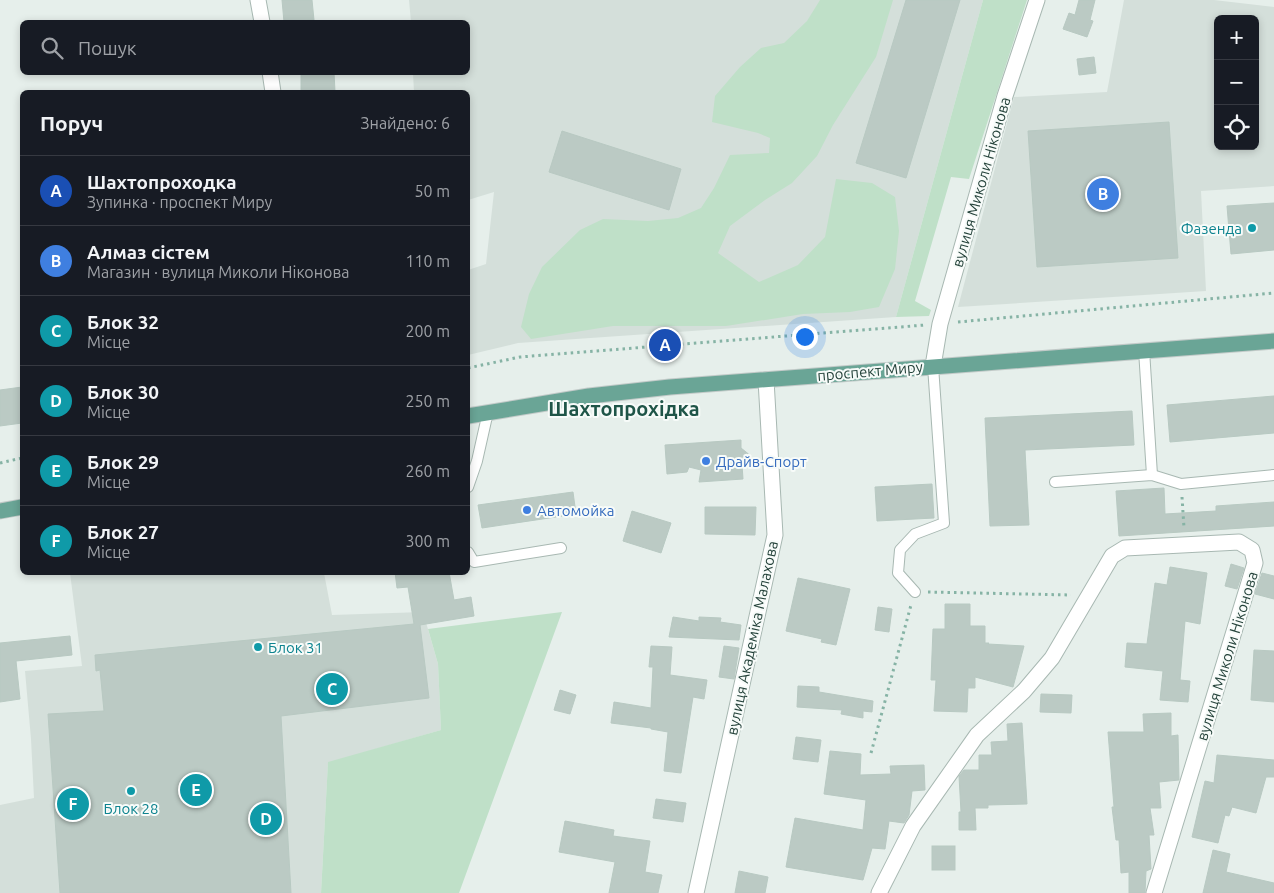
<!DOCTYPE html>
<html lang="uk">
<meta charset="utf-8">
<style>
:root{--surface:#171b24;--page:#20242c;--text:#f1f3f6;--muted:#9ea1a6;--line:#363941;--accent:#8c9099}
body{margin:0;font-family:Ubuntu,sans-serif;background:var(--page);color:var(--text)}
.controls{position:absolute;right:15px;top:15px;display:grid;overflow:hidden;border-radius:8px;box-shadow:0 2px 8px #0003}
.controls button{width:45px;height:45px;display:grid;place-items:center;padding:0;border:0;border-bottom:1px solid var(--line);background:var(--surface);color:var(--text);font:25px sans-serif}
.you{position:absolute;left:804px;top:336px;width:18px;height:18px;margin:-12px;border:4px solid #fff;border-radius:50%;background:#1a73e8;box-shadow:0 0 0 8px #1a73e833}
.badge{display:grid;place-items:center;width:32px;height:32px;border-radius:50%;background:var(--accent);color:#fff;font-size:16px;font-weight:700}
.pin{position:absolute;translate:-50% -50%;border:2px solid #fff;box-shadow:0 1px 5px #0006}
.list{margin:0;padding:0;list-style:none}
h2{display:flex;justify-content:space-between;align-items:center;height:65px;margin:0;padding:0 20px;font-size:21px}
h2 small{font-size:16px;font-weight:400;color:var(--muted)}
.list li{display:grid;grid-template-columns:32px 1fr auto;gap:15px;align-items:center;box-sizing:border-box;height:70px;padding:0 20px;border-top:1px solid var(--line)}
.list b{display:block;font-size:19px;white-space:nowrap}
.list p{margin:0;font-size:16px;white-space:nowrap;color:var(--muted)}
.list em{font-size:16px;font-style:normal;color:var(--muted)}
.icon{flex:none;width:28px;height:28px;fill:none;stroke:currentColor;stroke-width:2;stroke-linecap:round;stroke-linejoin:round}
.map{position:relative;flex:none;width:1274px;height:893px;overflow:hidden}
.search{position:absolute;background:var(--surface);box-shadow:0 2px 8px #0003;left:20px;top:20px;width:450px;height:55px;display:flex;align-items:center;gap:12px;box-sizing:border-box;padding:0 18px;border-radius:8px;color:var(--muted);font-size:19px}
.panel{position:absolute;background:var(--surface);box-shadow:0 2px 8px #0003;left:20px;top:90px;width:450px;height:485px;border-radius:8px}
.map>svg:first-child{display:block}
</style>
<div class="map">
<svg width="1274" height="893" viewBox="0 0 1274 893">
<rect width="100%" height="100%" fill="#e6efeb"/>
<!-- built -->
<g fill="#d4dfda" fill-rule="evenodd">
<polygon points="409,0 983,0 896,317 518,343 468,355 468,270 486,264 494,192 468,200 468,92 414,92 413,73 468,72 468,22 411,22"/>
<path d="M 1124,0 L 1214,0 L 1274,7 L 1274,186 L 1201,191 L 1206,291 L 958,307 L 1014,97 L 1107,92 ZM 1218,19 L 1255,19 L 1255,146 L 1218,146 Z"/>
<polygon points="70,573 324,573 332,615 423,612 438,664 441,730 328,763 321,893 0,893 0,805 34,798 31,739 25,671 82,666"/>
</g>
<!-- green -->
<g fill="#bfe0c8">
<polygon points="820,0 893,0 876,57 833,125 817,156 792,183 765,200 730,226 718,253 759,282 798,265 825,237 836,179 872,183 895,197 899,231 895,269 879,307 850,312 803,314 726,326 613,326 531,339 521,327 529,294 542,267 580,230 603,219 648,221 678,218 701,208 714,188 730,155 769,153 770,138 758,133 712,122 715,96 740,67 761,48 784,43 807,21"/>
<polygon points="983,0 1027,0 969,179 951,177 915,301 931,310 929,316 896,317"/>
<polygon points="562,612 459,893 321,893 328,762 441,730 438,664 428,629"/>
</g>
<!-- building -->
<g fill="#bbcac4" stroke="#b8c9c2">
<polygon points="282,0 312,0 314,20 284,22"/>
<polygon points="906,0 960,0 906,178 856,163"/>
<polygon points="1079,0 1095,0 1090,20 1093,21 1087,37 1063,29 1069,13 1075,15"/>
<polygon points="1094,57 1096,73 1079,75 1077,59"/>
<polygon points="301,72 334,72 335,92 301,92"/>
<polygon points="1169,122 1178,258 1037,267 1028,131"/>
<polygon points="562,131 681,169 669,210 549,172"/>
<polygon points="1274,203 1274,250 1231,254 1227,206"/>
<polygon points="22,387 22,423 0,426 0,390"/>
<polygon points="1274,396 1274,433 1170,442 1167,405"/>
<polygon points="1132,411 1134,445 1025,450 1029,525 990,526 985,418"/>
<polygon points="741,440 741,448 751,456 742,465 743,479 699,482 701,470 689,467 687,472 667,474 665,445"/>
<polygon points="932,484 934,518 877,521 875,487"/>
<polygon points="1164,488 1165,514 1216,511 1216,506 1274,502 1274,526 1119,536 1116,491"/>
<polygon points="573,492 576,514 482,528 478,505"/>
<polygon points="705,507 756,507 755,535 705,534"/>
<polygon points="632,511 671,523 661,553 623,541"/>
<polygon points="1231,564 1244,568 1237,589 1225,586"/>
<polygon points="1170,567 1207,573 1200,624 1185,621 1180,680 1190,681 1188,702 1160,700 1163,671 1125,667 1127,643 1147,644 1155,583 1167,585"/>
<polygon points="395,572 449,572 454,600 471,597 474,616 420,625 429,698 281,716 291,893 60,893 48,714 104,711 100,670 96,671 95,655 414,624 408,587 397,588"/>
<polygon points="1262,573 1274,576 1274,599 1255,594"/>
<polygon points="798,578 850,589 836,645 821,642 822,639 786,631"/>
<polygon points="945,604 970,604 970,626 985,626 985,643 989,643 988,644 1024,646 1013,687 975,677 975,688 968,688 967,712 934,711 936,680 931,680 933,629 945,629"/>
<polygon points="878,607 892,609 889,632 875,630"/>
<polygon points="673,617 699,621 699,617 721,618 720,622 741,625 739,640 669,637"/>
<polygon points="70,636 72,655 16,661 20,699 0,702 0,643"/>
<polygon points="651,646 672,647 670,675 707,680 704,699 693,697 681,773 664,771 668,732 651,729 651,728 611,723 614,702 651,708 653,667 649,667"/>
<polygon points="724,646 739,648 734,679 719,677"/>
<polygon points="1254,650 1274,651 1274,702 1251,700"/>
<polygon points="798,686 819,687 819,692 873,701 872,712 863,711 863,718 841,714 842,710 797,707"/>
<polygon points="560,690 576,695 570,714 554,710"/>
<polygon points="1041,694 1072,695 1071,713 1040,712"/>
<polygon points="1171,713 1171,736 1178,735 1179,780 1159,782 1161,808 1150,808 1154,835 1149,835 1151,869 1146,871 1145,893 1129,893 1129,872 1121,873 1119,840 1116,840 1112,807 1114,807 1108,732 1144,732 1143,714"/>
<polygon points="1022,723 1027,804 988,805 988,808 975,808 976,830 959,830 959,812 961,812 959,776 964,770 979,770 979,755 992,755 991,742 1008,741 1007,724"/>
<polygon points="796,737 821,740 818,762 793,759"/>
<polygon points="830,751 861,754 860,775 891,774 890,766 924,765 925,790 912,791 909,815 904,823 889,821 885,849 872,848 863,880 786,867 795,818 863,830 866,800 824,794"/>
<polygon points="1217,755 1274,760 1274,777 1266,777 1256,813 1232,807 1229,816 1225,815 1218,843 1192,837 1205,781 1214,783"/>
<polygon points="656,799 686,803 683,822 653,818"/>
<polygon points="565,821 614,830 613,836 650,841 645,872 662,875 658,893 609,893 615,862 559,852"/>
<rect x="932" y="846" width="23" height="24"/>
<polygon points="1213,850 1230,854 1226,872 1274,883 1274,893 1203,893"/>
<polygon points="739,871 768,877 765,893 735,893"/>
</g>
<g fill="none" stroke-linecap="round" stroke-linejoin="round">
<defs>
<g id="service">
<polyline points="1144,350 1152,475"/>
<polyline points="1055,482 1152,475 1181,484 1274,475"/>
<polyline points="468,487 477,461 488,412"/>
<polyline points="468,552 474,562 561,548"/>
<polyline points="915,592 898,573 900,550 915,534 944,523 933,366"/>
</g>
<g id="minor">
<polyline points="258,0 262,22"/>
<polyline points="270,72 273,92"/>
<polyline points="933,366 940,324 1005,96 1037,0"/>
<polyline points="696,893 775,535 766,380"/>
<polyline points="879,893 913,826 977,735 1024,691 1052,658 1112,556 1125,548 1239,542 1252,550 1255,563 1154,893"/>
</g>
<g id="primary">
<polyline points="468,416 589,396 670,387 1274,341"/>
<polyline points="0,511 22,507"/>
</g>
</defs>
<!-- service casing -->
<use href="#service" stroke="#a8b8b2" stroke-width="12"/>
<!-- minor casing -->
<use href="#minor" stroke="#a8b8b2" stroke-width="17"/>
<!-- primary casing -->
<use href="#primary" stroke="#c2cac8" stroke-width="17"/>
<!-- path -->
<g stroke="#86b3a5" stroke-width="3" stroke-dasharray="2.5 4" stroke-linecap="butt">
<polyline points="958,322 1274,293"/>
<polyline points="468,368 520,357 925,325"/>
<polyline points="0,463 22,458"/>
<polyline points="1182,497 1184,528"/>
<polyline points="928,592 1071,595"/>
<polyline points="871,753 911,605"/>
</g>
<!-- service -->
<use href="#service" stroke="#fff" stroke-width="10"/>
<!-- minor -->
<use href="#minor" stroke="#fff" stroke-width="15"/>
<!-- primary -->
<use href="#primary" stroke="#6aa596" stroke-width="15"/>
</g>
<!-- markers -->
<g fill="#0f9aa8" stroke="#f7fbf9" stroke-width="2">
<circle cx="1252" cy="228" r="5"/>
<circle cx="258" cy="647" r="5"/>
<circle cx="131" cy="791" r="5"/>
</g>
<g fill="#3f7fe0" stroke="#f7fbf9" stroke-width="2">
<circle cx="706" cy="461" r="5"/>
<circle cx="527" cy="510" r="5"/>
</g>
<g text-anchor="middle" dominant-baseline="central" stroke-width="4" stroke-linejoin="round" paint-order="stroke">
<!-- street labels -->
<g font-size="15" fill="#24423a" stroke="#f7fbf9">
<text transform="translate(981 182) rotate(-74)">вулиця Миколи Ніконова</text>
<text transform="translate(870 371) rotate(-5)">проспект Миру</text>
<text transform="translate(752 638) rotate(-78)">вулиця Академіка Малахова</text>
<text transform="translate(1227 656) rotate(-73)">вулиця Миколи Ніконова</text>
</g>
<!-- culture labels -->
<g font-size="15" fill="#0d838f" stroke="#f7fbf9" text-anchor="end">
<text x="1242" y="228">Фазенда</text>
<text x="268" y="647" text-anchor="start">Блок 31</text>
<text x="131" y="808" text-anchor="middle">Блок 28</text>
</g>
<!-- shop labels -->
<g font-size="15" fill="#366cbe" stroke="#f7fbf9" text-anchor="start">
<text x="716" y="461">Драйв-Спорт</text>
<text x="537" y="510">Автомойка</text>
</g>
<!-- district labels -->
<g font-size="20" font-weight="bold" fill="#1f5548" stroke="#f7fbf9">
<text x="624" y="408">Шахтопрохідка</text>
</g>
</g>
</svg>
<div class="controls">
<button>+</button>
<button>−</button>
<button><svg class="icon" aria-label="locate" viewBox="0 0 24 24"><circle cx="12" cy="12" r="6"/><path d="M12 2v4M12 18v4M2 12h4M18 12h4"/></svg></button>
</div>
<div class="you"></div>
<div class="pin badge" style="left:665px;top:345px;background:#1a4fb4">A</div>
<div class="pin badge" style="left:1103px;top:194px;background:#3f7fe0">B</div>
<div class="pin badge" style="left:332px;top:689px;background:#0f9aa8">C</div>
<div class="pin badge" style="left:266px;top:819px;background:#0f9aa8">D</div>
<div class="pin badge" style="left:196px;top:790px;background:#0f9aa8">E</div>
<div class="pin badge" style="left:73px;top:804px;background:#0f9aa8">F</div>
<div class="search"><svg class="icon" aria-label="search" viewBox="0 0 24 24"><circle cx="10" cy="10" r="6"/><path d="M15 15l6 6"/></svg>Пошук</div>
<section class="panel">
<h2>Поруч<small>Знайдено: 6</small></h2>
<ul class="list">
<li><span class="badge" style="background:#1a4fb4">A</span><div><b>Шахтопроходка</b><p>Зупинка · проспект Миру</p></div><em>50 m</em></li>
<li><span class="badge" style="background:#3f7fe0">B</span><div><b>Алмаз сістем</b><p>Магазин · вулиця Миколи Ніконова</p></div><em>110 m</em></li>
<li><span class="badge" style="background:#0f9aa8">C</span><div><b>Блок 32</b><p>Місце</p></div><em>200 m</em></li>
<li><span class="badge" style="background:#0f9aa8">D</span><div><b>Блок 30</b><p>Місце</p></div><em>250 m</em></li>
<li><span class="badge" style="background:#0f9aa8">E</span><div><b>Блок 29</b><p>Місце</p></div><em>260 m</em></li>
<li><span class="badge" style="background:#0f9aa8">F</span><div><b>Блок 27</b><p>Місце</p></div><em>300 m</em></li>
</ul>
</section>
</div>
